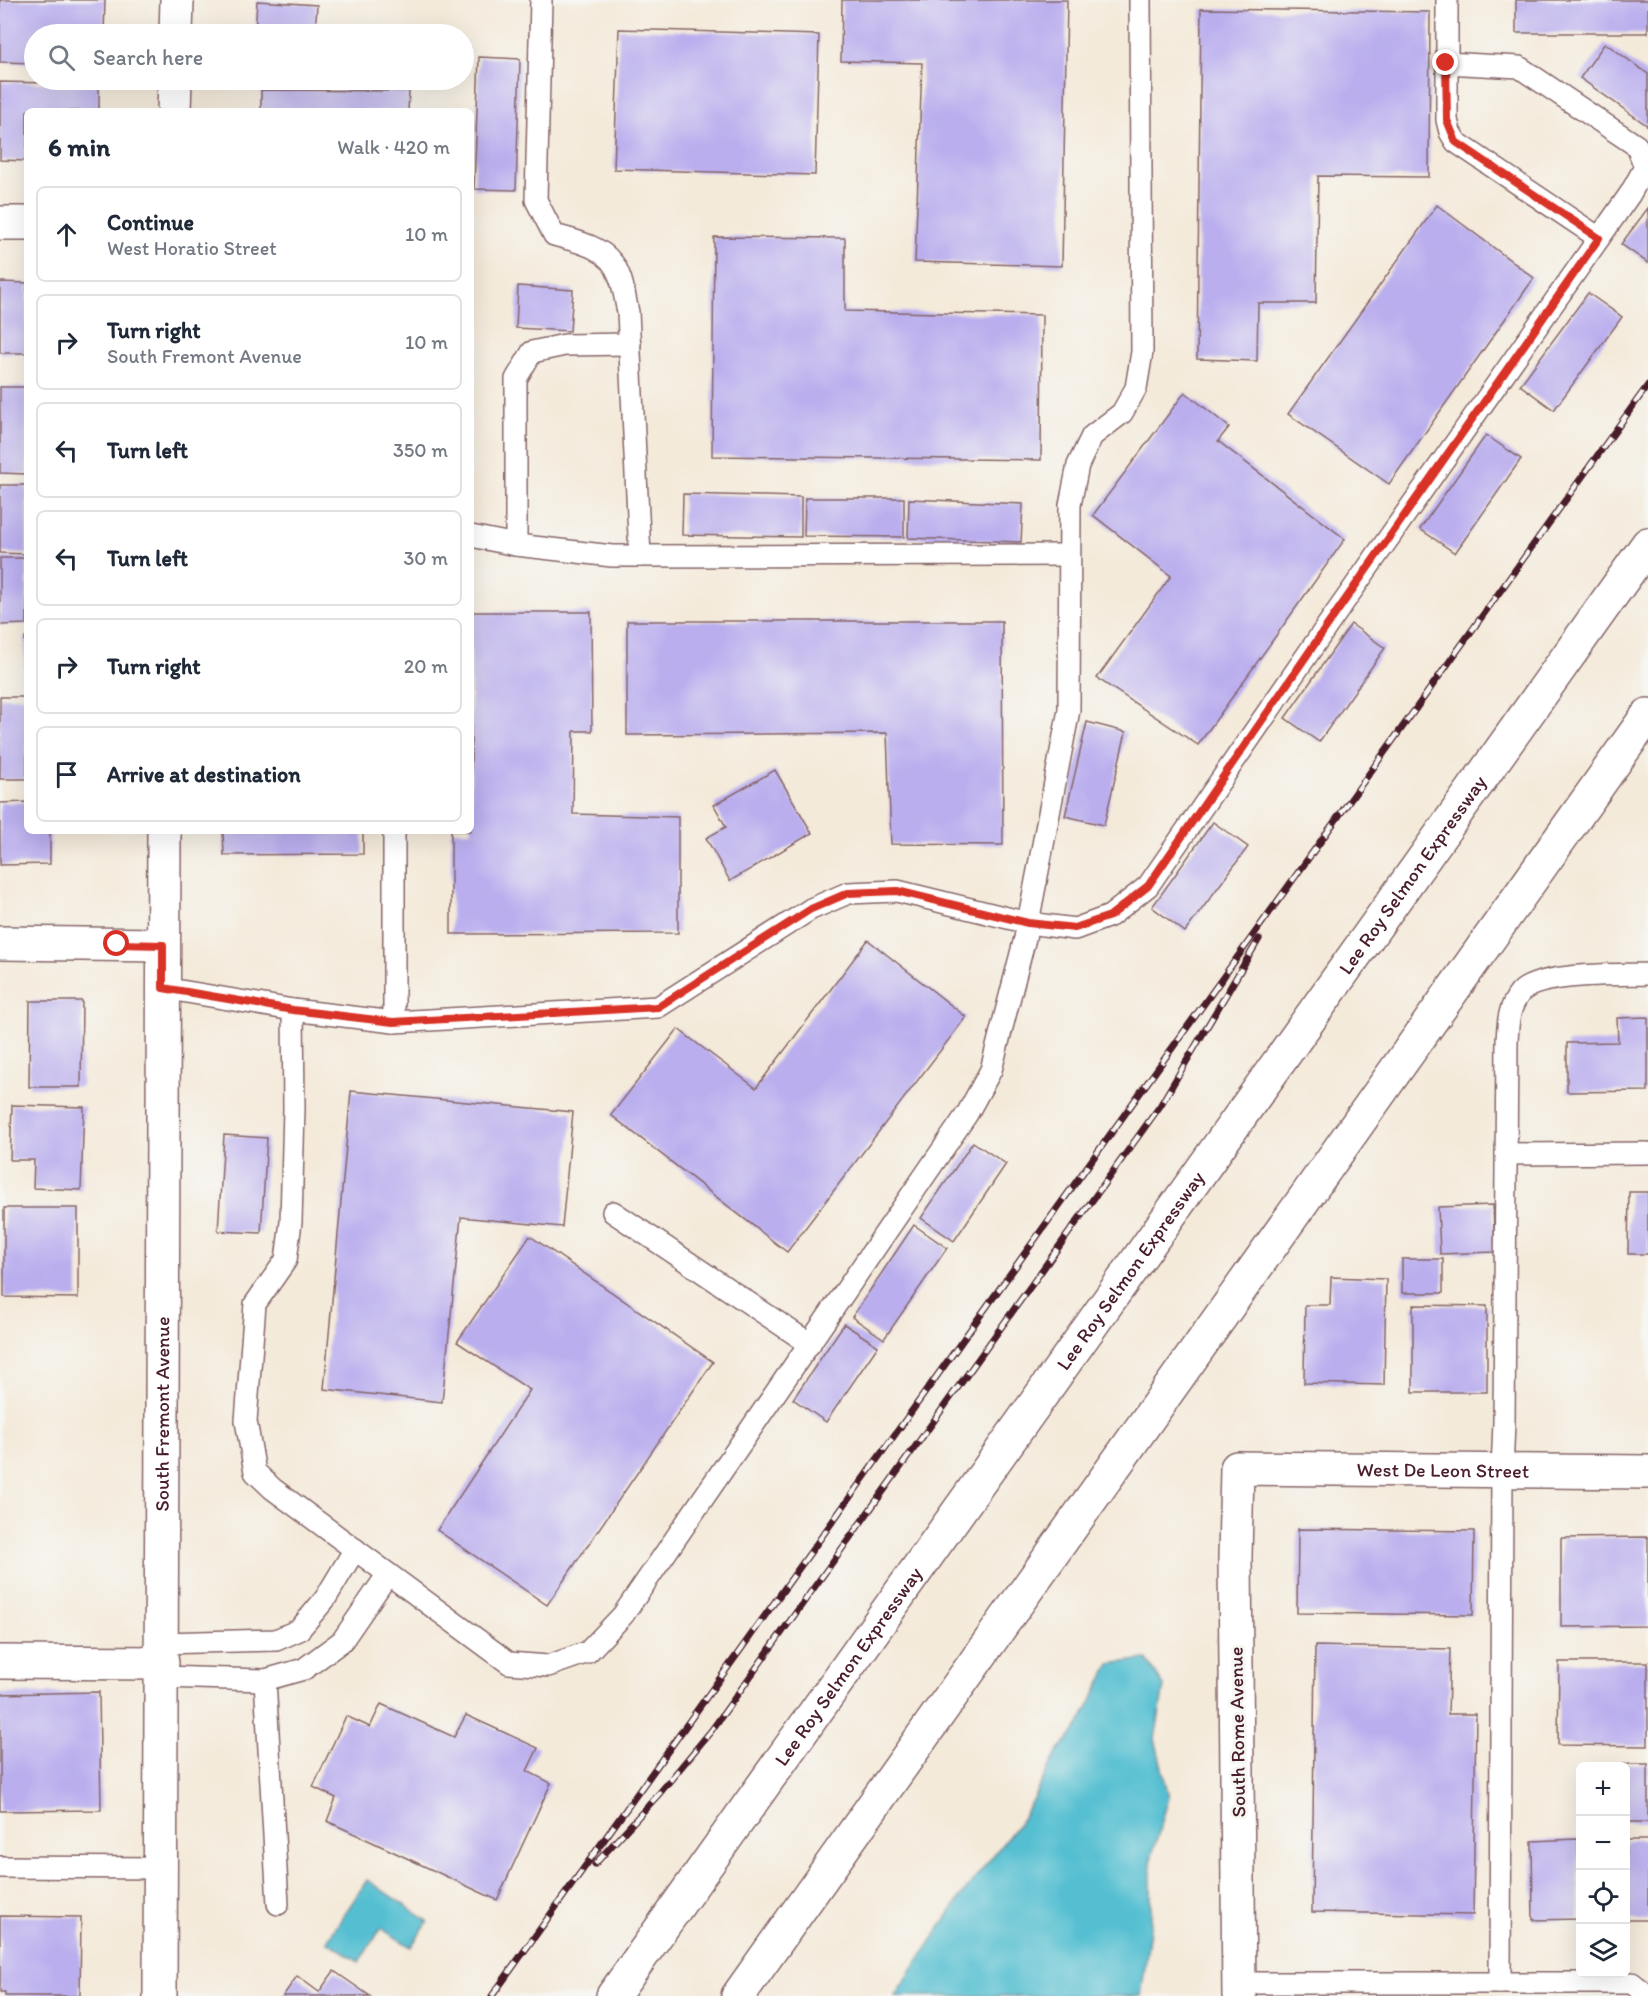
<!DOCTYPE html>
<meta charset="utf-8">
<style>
:root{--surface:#fff;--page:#f6f6f7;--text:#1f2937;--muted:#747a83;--line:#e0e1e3}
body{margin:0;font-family:Itim,sans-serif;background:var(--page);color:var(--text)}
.controls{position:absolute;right:18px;bottom:18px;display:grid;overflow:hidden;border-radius:9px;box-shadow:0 6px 24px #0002}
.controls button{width:54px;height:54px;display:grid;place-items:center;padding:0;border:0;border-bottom:2px solid var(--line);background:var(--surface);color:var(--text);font:30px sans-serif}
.stop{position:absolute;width:18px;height:18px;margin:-14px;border:4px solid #d93025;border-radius:50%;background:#fff}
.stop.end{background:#d93025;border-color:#fff;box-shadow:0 2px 6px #0008}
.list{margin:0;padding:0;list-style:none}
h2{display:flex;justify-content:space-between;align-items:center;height:78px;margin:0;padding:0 24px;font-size:26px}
h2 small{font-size:20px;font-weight:400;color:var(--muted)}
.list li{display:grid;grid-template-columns:39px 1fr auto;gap:18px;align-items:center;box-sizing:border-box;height:96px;margin:0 12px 12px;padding:0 12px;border:2px solid var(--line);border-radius:9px}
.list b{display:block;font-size:22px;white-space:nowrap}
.list p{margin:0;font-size:20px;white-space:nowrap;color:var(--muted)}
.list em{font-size:20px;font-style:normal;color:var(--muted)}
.icon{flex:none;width:33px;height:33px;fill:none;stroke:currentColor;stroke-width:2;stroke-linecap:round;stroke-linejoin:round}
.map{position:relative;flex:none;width:1648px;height:1996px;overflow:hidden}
.search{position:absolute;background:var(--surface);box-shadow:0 6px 24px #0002;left:24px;top:24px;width:450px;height:66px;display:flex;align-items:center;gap:15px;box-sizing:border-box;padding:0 21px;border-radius:33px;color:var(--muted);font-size:22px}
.panel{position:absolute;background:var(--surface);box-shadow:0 6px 24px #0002;left:24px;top:108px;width:450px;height:726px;border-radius:9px}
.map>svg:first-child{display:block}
</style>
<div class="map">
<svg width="1648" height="1996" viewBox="0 0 1648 1996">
<rect width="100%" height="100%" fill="#f6f6f2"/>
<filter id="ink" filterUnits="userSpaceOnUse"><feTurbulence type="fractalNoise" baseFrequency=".0167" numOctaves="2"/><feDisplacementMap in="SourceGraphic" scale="12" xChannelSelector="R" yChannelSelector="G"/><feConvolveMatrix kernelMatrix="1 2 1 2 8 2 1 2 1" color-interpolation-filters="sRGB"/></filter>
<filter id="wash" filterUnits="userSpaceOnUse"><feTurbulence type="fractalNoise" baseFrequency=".008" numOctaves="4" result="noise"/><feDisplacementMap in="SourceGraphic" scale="24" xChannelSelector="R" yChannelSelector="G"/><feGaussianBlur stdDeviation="1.35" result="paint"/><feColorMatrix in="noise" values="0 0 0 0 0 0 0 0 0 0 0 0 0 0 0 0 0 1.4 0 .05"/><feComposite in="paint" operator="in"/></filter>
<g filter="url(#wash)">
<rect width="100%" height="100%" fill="#f4eada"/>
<!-- water -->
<g fill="#55bfd1" stroke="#506f7e" stroke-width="1.5">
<polygon points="1146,1659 1164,1686 1155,1739 1169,1797 1151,1859 1151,1921 1141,1996 895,1996 959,1899 1022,1819 1057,1753 1079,1726 1110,1664"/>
<polygon points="367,1880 428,1921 411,1947 381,1928 359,1962 327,1941"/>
</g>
<g id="blocks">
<!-- building -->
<g fill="#baaeee">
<polygon points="0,0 105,0 104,34 34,34 34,63 0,62"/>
<polygon points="842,0 1067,0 1062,266 915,262 922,63 841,61"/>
<rect x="1516" y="0" width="132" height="33"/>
<polygon points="257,1 317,5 315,34 255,34"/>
<polygon points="1201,9 1430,12 1429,177 1318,176 1316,303 1258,303 1257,361 1197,359"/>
<polygon points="619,29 819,35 815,175 614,169"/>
<polygon points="1605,43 1648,74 1648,126 1580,78"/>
<polygon points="479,57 520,59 516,190 474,189"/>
<polygon points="0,82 99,84 99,111 27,111 27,161 0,160"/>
<polygon points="261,90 409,91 408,111 261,111"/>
<polygon points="1437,205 1534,278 1389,484 1288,414"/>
<polygon points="1648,208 1648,263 1621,244"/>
<polygon points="714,237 845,238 845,311 1042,315 1041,460 712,456"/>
<polygon points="0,282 27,283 27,353 0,353"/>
<polygon points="518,286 573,290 570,331 516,328"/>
<polygon points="1588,293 1622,317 1554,410 1520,385"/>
<polygon points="0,387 27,387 27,474 0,473"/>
<polygon points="1185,392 1229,427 1218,441 1345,539 1198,745 1097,678 1171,576 1093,515"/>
<polygon points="1486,435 1521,459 1455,553 1420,529"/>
<polygon points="0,485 27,485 27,554 0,553"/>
<polygon points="683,494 801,497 801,537 682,535"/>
<polygon points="805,498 904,498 904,537 804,536"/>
<polygon points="909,499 1023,504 1021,542 908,538"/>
<polygon points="0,558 27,558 27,624 0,625"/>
<polygon points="471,612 591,612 592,731 574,731 573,814 678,817 678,933 451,934 451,831 471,831"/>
<polygon points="627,621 1002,621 1003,845 891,844 887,733 627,735"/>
<polygon points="1351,624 1385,648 1319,742 1285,718"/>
<polygon points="25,638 27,638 27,689 24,689"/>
<rect x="0" y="697" width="27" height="82"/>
<polygon points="1087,722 1126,732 1104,825 1065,816"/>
<polygon points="775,770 812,833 730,881 706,838 726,827 714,805"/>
<polygon points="27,802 27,831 50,831 50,864 0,865 0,803"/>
<polygon points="1213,822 1248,847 1185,932 1152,907"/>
<polygon points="223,831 363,831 363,854 224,855"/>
<polygon points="868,940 966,1017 787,1252 611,1115 678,1029 756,1088"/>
<polygon points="30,1001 82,1001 81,1087 29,1087"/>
<polygon points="1648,1017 1648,1091 1567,1092 1567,1043 1618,1042 1617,1018"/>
<polygon points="351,1091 573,1112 562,1227 461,1217 442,1402 324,1389"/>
<polygon points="12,1105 84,1107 81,1190 33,1188 34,1160 10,1160"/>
<polygon points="224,1135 267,1138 261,1233 218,1231"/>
<polygon points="973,1142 1006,1164 954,1241 921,1218"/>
<polygon points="1629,1192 1648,1192 1648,1254 1628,1254"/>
<polygon points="1493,1205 1495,1252 1440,1254 1438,1207"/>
<polygon points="4,1208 78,1208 78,1298 4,1297"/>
<polygon points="914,1225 947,1248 884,1339 852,1317"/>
<polygon points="530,1236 713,1362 547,1605 437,1530 530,1390 457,1342"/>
<rect x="1402" y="1259" width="41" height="34"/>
<polygon points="1331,1277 1386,1279 1384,1385 1304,1383 1305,1305 1330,1305"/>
<polygon points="1413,1305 1487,1306 1487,1392 1413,1392"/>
<polygon points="844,1324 878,1346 826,1422 793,1399"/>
<polygon points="1298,1529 1474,1531 1473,1615 1297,1613"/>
<polygon points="1648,1537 1648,1626 1561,1627 1561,1538"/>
<polygon points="1315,1646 1450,1649 1448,1714 1476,1714 1473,1915 1312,1912"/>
<polygon points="1559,1662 1648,1662 1648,1746 1558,1745"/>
<polygon points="99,1692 101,1810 0,1811 0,1694"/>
<polygon points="381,1704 454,1737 466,1715 538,1748 527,1771 551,1783 497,1900 327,1821 336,1798 313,1787 346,1716 370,1727"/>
<polygon points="1608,1764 1648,1764 1648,1822 1626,1822 1626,1766 1608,1766"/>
<polygon points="1578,1839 1579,1919 1533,1920 1532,1841"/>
<rect x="1626" y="1840" width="22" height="80"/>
<polygon points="0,1916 81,1917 80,1996 5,1996 5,1992 0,1992"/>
<polygon points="334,1971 370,1996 283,1996 297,1976 319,1992"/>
</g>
</g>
</g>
<g filter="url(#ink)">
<use href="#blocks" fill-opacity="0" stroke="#866668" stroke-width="1.5"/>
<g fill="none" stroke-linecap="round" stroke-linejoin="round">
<defs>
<g id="service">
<path d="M 541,0 L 536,200 L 554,235 C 579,242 609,247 619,275 C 624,286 625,300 628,312 L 640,556"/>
<polyline points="1447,0 1447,120 1450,132 1456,142 1599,238"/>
<polyline points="471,536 516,545 612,556 1069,555"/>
<polyline points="516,545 516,379 532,352 565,345 630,344"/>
<polyline points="163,988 293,1010 394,1022 658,1007 811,909 848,893 897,891 1028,923 1075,929 1110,916 1148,886 1327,626 1630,194 1645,167 1637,146 1519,67 1446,63"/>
<polyline points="293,1010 294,1108 291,1222 286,1260 255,1304 246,1421 255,1472 273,1489 509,1663 548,1666 588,1652 623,1615 967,1114 991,1070 1025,938 1069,710 1070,505 1078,465 1092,436 1122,413 1136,388 1142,352 1140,0"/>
<polyline points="394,1022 394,831"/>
<polyline points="1506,1154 1648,1153"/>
<polyline points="613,1212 810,1344"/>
<polyline points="162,1643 276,1640 299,1630 325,1599 355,1549"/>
<polyline points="162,1677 265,1680 304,1669 342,1641 388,1574"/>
<polyline points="265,1680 278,1904"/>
<polyline points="0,1867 161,1868"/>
<polyline points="1239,1983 1632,1983 1648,1996"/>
<path d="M 1500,1983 L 1502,1471 L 1504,1423 L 1507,1042 C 1508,1024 1508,1008 1520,993 C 1538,972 1620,975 1648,974"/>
</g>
<g id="minor">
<polyline points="176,34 177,0"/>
<polyline points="174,111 175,80"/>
<polyline points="0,223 27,223"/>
<polyline points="0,943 163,945"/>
<polyline points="0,1662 162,1663"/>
<path id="s1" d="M 160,1996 L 164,831"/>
<path id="s2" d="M 1239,1996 L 1235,1557 L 1237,1468 L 1648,1472"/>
</g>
<g id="motorway">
<path id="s3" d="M 613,1996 L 1648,544"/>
<polyline points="738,1996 1648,715"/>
</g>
</defs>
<!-- service casing -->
<use href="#service" stroke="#866668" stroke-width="24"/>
<!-- minor casing -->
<use href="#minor" stroke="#866668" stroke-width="36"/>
<!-- motorway casing -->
<use href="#motorway" stroke="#866668" stroke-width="36"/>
<!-- service -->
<use href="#service" stroke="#fff" stroke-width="21"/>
<!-- minor -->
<use href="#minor" stroke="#fff" stroke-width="33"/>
<!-- motorway -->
<use href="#motorway" stroke="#fff" stroke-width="33"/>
<defs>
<g id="rail">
<polyline points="595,1864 658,1795 711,1731 1160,1106 1259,939"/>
<polyline points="492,1996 1648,385"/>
</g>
</defs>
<!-- rail casing -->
<use href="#rail" stroke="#4a1f2b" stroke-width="7"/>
<!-- rail -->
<use href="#rail" stroke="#f6f6f2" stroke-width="4.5" stroke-dasharray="14" stroke-linecap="butt"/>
</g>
</g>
<g fill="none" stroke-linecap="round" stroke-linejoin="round" filter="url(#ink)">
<!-- route -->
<polyline stroke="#d93025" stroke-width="8" points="117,944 163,945 163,988 293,1010 393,1022 658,1007 811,909 848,893 897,891 1028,923 1075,928 1110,916 1148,886 1327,626 1599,238 1456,142 1447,120 1446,63"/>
</g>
<g text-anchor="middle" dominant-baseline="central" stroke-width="6" stroke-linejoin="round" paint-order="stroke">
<!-- street labels -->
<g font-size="20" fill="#4a1f2b" stroke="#f6f6f2">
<text stroke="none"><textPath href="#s3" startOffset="1377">Lee Roy Selmon Expressway</textPath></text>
<text stroke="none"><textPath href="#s3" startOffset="891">Lee Roy Selmon Expressway</textPath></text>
<text stroke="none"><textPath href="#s1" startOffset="582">South Fremont Avenue</textPath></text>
<text stroke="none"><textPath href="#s2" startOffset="734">West De Leon Street</textPath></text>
<text stroke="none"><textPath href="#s3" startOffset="405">Lee Roy Selmon Expressway</textPath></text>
<text transform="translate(1237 1732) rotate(-91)">South Rome Avenue</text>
</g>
</g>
</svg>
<div class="controls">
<button>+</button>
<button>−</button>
<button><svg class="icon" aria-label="locate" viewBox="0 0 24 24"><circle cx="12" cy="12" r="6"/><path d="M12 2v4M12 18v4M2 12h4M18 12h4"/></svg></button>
<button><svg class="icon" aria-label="layers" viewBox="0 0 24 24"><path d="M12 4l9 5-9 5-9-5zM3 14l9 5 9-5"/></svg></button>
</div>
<div class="stop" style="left:117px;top:944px"></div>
<div class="stop end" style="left:1446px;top:63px"></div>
<div class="search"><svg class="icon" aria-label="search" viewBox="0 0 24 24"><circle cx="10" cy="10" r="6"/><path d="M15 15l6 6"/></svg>Search here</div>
<section class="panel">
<h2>6 min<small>Walk · 420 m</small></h2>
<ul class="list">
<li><svg class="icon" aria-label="ahead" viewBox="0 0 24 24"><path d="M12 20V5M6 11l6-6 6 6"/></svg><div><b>Continue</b><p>West Horatio Street</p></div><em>10 m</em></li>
<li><svg class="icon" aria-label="right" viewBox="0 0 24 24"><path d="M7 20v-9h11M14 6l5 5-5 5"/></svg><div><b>Turn right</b><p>South Fremont Avenue</p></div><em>10 m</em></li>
<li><svg class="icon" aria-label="left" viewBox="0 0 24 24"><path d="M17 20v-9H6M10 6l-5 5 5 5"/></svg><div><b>Turn left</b></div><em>350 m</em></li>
<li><svg class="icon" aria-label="left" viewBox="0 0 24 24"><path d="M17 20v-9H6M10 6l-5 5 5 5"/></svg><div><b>Turn left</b></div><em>30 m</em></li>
<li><svg class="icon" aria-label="right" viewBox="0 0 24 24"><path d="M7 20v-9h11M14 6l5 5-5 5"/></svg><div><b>Turn right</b></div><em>20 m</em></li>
<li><svg class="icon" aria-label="arrive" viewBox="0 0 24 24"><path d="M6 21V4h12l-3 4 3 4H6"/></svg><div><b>Arrive at destination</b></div></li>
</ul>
</section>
</div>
